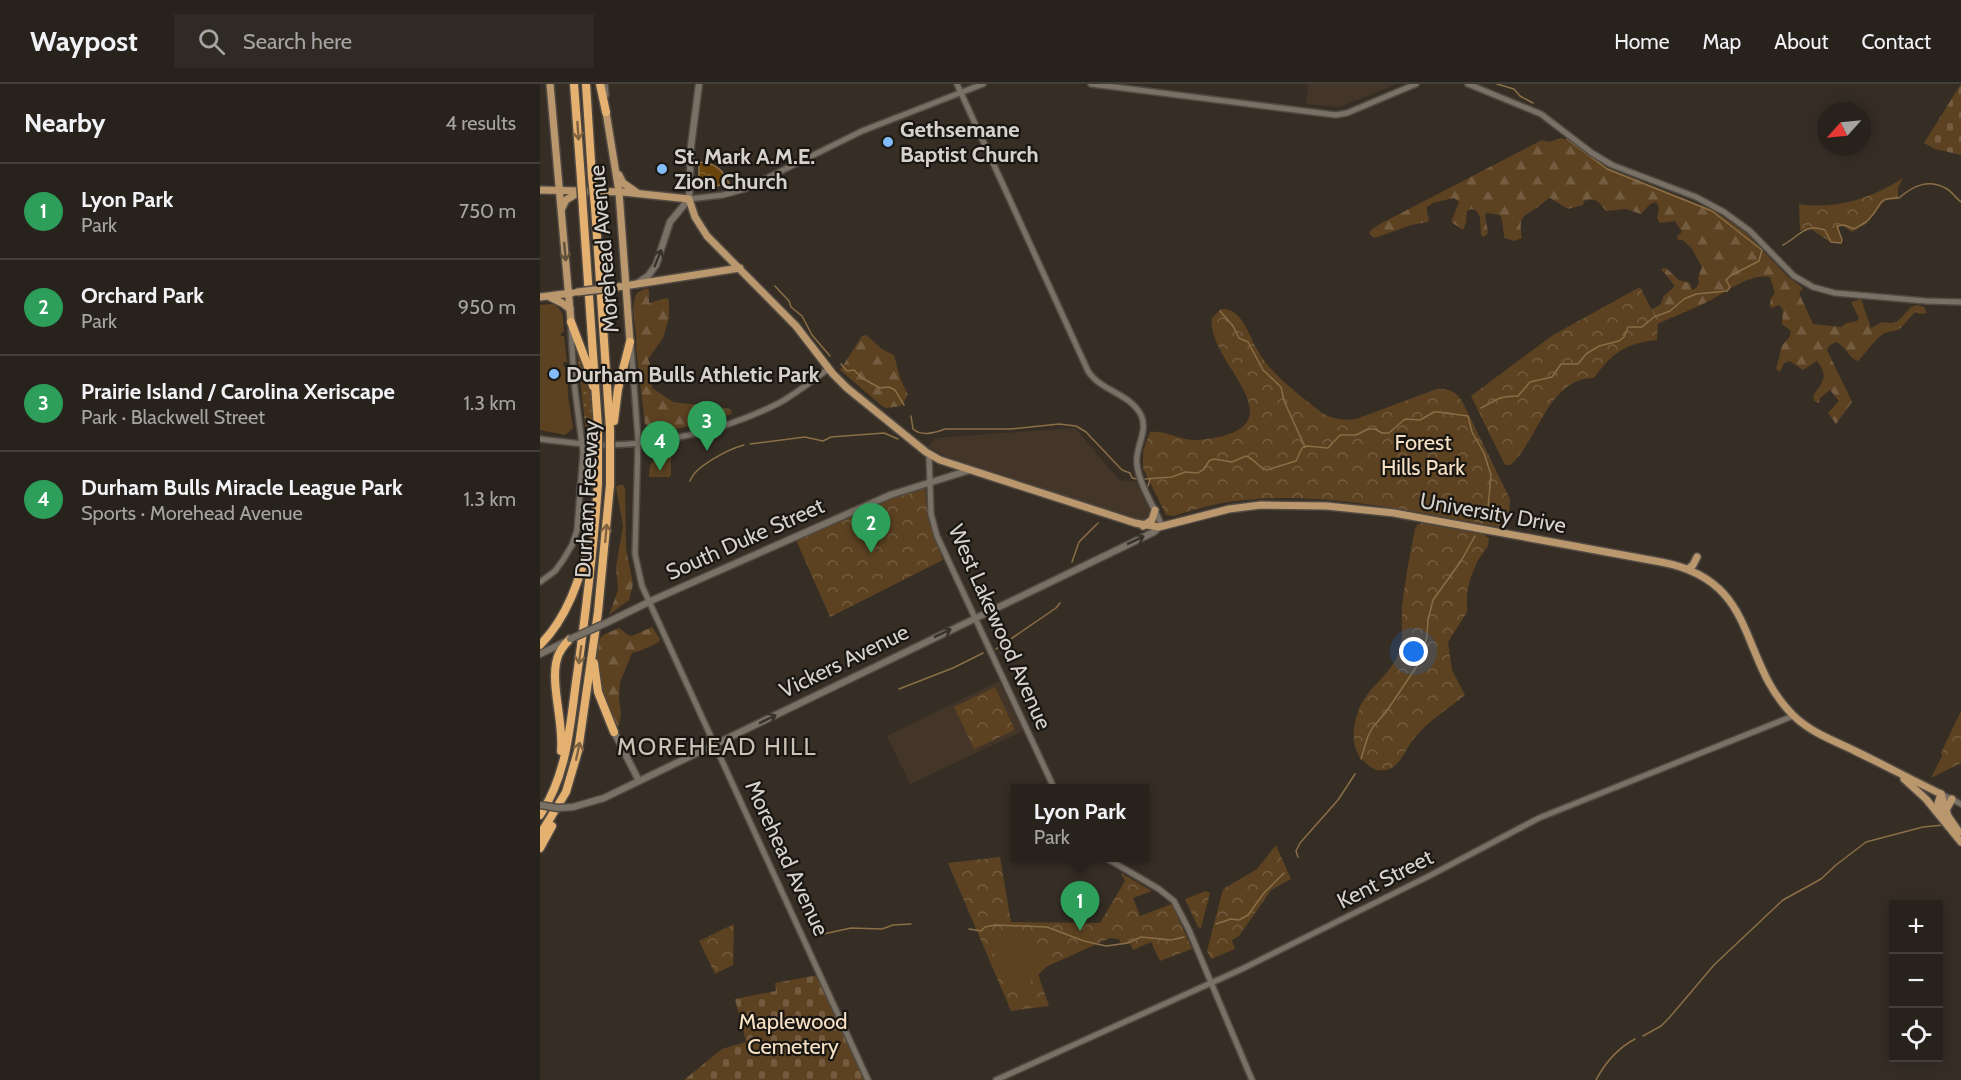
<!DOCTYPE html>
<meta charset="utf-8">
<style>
:root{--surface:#28221c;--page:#302a25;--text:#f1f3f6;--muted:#a5a4a3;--line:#443f3b;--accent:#83bcfb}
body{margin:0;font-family:Cabin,sans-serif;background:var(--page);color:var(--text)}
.controls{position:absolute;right:18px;bottom:18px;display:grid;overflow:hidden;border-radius:0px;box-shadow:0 3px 15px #0003}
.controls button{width:54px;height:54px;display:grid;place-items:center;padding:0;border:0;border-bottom:2px solid var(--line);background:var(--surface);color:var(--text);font:30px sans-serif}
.compass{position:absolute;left:1277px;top:18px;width:54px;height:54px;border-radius:50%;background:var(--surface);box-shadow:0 3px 15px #0003;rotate:243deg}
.you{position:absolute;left:874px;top:568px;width:21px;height:21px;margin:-15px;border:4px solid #fff;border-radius:50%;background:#1a73e8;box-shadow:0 0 0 9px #1a73e833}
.badge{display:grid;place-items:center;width:39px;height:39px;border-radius:50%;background:var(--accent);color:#fff;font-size:20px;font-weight:700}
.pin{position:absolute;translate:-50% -50px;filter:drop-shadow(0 2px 3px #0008)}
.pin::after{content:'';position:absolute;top:32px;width:21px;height:18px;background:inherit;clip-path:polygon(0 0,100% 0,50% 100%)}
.popup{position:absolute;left:471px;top:700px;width:138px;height:78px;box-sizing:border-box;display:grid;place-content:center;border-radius:0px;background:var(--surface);filter:drop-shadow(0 2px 4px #0005);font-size:20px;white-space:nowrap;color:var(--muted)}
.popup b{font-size:22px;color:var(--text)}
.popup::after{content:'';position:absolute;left:50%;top:100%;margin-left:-12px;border:12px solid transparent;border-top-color:var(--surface)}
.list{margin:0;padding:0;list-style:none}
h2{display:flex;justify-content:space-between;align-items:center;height:78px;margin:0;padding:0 24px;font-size:26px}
h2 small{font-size:20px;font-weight:400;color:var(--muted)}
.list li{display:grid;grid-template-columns:39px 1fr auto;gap:18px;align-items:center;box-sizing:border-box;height:96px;padding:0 24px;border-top:2px solid var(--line)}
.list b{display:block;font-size:22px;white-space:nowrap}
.list p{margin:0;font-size:20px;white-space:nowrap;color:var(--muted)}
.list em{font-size:20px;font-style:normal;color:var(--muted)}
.icon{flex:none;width:33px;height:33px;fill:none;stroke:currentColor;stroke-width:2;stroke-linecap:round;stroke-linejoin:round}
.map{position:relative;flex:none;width:1421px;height:996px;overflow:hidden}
header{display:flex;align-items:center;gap:36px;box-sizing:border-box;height:84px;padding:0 30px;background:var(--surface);border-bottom:2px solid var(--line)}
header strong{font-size:28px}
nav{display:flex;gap:33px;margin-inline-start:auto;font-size:21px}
.search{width:420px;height:54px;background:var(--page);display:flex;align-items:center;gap:15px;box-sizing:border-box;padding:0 21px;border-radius:0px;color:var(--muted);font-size:22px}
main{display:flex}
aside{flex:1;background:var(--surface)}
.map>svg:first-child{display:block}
</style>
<header>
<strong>Waypost</strong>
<div class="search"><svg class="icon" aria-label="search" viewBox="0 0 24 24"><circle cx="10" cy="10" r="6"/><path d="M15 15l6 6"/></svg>Search here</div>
<nav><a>Home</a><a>Map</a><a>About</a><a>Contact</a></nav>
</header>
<main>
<aside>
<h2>Nearby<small>4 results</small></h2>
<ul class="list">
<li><span class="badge" style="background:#2e9e5b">1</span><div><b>Lyon Park</b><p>Park</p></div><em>750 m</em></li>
<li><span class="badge" style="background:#2e9e5b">2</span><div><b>Orchard Park</b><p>Park</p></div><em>950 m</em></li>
<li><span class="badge" style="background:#2e9e5b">3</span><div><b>Prairie Island / Carolina Xeriscape</b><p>Park · Blackwell Street</p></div><em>1.3 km</em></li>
<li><span class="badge" style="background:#2e9e5b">4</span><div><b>Durham Bulls Miracle League Park</b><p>Sports · Morehead Avenue</p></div><em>1.3 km</em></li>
</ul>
</aside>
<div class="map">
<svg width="1421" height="996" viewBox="0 0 1421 996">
<defs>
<pattern id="grass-dots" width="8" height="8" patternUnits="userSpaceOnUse" patternTransform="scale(1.5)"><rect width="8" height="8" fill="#5c4221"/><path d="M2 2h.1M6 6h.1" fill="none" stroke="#735c40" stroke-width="1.8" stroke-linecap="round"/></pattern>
<pattern id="forest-firs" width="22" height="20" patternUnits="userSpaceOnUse" patternTransform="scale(1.5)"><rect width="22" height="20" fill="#5c4221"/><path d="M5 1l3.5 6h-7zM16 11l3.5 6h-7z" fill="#735c40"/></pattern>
<pattern id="cemetery-stones" width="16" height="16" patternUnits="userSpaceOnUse" patternTransform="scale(1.5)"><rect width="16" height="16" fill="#5c4221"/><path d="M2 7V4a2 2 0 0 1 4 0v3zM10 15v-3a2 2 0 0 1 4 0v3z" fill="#735c40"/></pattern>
<pattern id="park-crowns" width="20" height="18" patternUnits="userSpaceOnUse" patternTransform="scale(1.5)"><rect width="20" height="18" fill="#5c4221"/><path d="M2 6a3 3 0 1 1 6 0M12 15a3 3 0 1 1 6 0" fill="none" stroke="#735c40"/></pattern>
<pattern id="water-ripples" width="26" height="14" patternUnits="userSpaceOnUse" patternTransform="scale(1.5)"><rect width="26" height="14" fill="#69440c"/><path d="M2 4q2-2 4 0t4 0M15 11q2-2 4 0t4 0" fill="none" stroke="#7e5e2e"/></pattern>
</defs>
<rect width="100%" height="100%" fill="#362e25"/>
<!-- built -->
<g fill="#433628">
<polygon points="763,0 857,0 800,23 766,20 768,1"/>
<polygon points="535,344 579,396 598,398 612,430 607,437 601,437 405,372 388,363 395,354"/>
<polygon points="459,597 483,647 370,700 347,652"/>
</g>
<!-- grass -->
<polygon fill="url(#grass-dots)" points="36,258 50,298 54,347 46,348"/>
<!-- forest -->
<g fill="url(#forest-firs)">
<path d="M 1021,54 L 1032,58 L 1068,84 L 1173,126 L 1206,149 L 1248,193 L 1263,204 L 1259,209 L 1273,240 L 1301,243 L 1307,239 L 1317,237 L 1319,234 L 1311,218 L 1321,215 L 1331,244 L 1342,238 L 1352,239 L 1358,237 L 1371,223 L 1377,221 L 1384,223 L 1387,229 L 1380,230 L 1376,228 C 1369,233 1366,240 1359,245 C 1354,248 1350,247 1345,249 C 1335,254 1326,269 1318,277 C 1308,274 1306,262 1296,258 L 1289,262 L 1287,266 L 1312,318 L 1296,340 L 1288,329 L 1299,317 L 1290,306 L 1280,314 L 1279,319 L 1274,317 L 1273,312 C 1283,298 1289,292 1277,277 L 1263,286 L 1250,277 L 1244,279 L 1240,288 L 1236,285 L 1242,262 L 1250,252 L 1251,247 L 1242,240 L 1243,226 L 1239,221 L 1232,224 L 1230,222 L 1231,214 L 1235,209 L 1230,193 C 1209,189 1185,209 1167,218 C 1146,228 1124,236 1103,247 L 1106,229 L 1121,220 L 1123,213 L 1134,203 L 1134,201 L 1121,185 L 1126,184 L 1139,196 L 1150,199 L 1152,206 L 1156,204 L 1159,199 L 1158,194 L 1162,183 L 1152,165 L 1143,156 L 1138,156 L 1137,152 L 1142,148 L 1135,137 L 1120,139 L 1117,134 L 1119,124 L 1116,118 L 1110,120 L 1101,130 L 1086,125 L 1066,127 C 1059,118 1056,113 1044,117 L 1043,121 L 1028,125 L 1010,114 C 1005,116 1003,120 998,123 C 983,133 978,132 982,154 L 974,157 L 965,154 C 962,146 964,138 960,131 L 947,129 L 945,131 L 948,149 L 944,153 L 941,151 L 940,133 L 936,126 L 931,125 L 927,127 L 926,139 L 923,146 L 911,138 L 919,118 L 914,114 L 893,119 L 887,123 L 887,129 L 889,134 L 888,138 L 871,141 L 835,154 L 829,150 L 831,146 L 838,141 L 1002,56 L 1009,58 Z"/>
<path d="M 106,204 L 109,206 L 109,219 L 126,214 L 129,216 L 129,234 L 123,254 L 108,275 L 113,287 L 112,304 L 133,318 L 190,325 L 192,328 L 191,330 L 161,340 L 115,349 L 105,340 L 96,264 C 99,247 88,225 97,209 Z"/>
<polygon points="326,251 342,265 354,271 360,294 368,311 361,322 346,324 342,322 300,286 322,252"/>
<polygon points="79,401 83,401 85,404 86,465 93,500 89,516 69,531 78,506 76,483 83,442 76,403"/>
<path d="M 112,543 L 120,555 L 119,558 C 110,562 102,567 92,569 L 80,598 L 79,614 L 81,631 L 78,644 C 67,630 48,567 62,552 C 65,549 74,547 79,544 L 88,551 L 92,552 Z"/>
</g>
<!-- cemetery -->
<g fill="url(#cemetery-stones)">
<polygon points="1421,0 1421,71 1395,65 1384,59"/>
<polygon points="278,891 324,996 144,996 182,965 206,958 195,915 236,907 235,899"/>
</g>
<!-- park -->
<g fill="url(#park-crowns)">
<path d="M 1363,94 L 1358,104 L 1358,115 L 1345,116 L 1327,139 L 1312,148 L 1303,142 L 1300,142 L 1298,145 L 1302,156 L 1300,158 L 1292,159 L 1271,145 L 1260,147 L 1259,120 C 1296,126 1332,114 1363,94 Z"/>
<path d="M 1100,203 L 1118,238 L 1117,256 C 1086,259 1072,269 1054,294 C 1008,293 997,360 970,381 L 965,381 L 931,312 L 1013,251 Z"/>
<path d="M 681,225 C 702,223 709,252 718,267 C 733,293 759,310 782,329 C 793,335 803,337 816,335 L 897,305 C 908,304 916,308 922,317 L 970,415 L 969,433 L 965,444 C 877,429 786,406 696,417 C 675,419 654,426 633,432 L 626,431 L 603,384 L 603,367 L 610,348 C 627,346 642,358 660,356 C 769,344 665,279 672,234 Z"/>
<polygon points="385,403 389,439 403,476 290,533 256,456 347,415"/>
<path d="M 882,439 L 944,450 L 949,455 L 948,462 L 938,476 L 930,495 L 927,509 L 927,528 L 908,558 L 912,586 L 925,611 C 909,624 889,637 876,652 C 864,665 860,690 837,686 C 830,684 824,678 819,672 C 811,659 813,642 818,628 C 826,603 851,592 859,568 C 864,553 861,537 862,522 C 865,496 870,470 875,445 L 877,441 Z"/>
<polygon points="455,603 475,646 434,665 414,623"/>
<polygon points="1421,627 1421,679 1391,694 1402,672 1401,669"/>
<polygon points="736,761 751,795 731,806 699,852 692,856 695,865 671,875 667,867 683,805 717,785"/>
<polygon points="460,773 471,838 560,839 585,797 581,789 612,807 593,814 600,832 632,820 652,865 620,877 611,858 593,866 590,859 581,860 579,855 570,854 497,887 509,922 471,927 408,779"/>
<polygon points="666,807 670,809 661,844 658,843 645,815"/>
<polygon points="194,840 193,881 175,890 159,857"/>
</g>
<!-- pitch -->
<g fill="#5c4221">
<path d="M 13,220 C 25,226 23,236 24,248 L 21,249 L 21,252 L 24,252 L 27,278 L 23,278 L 24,283 L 27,282 L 28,312 L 33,344 L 25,351 L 0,346 L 0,221 Z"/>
<path d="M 123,371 L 131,371 L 131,391 L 129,393 L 109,393 C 109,381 111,375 123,371 Z"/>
<path d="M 462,852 C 483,853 503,857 514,875 C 502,886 488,906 470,905 L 448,855 Z"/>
</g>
<!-- water -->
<path fill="url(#water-ripples)" stroke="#8a6e45" stroke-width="1.5" d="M 159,78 C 175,79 182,85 189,99 L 168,104 L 162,103 L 159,98 Z"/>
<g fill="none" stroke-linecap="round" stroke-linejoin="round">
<!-- stream -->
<g stroke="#8a6e45" stroke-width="1.5">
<polyline points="957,0 974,5 980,12 993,19"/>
<path d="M 1243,161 C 1260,152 1264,139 1285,146 L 1291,158 L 1301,159 L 1302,156 L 1297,142 L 1304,141 L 1314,145 C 1320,141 1326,139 1330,134 C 1343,120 1336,114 1359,114 C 1373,102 1388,94 1407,105 C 1412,108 1416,114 1421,118"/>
<polyline points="235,202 249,217 251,223 262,232 272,251 290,272"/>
<polyline points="680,227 693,242 699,254 708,258 723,286 741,303 744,317 765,363"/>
<polyline points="301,280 307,287 314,286 322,294 340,304 349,303 355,306 364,321"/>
<path d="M 941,324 C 958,315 959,312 978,312 L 990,298 L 1012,293 L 1021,280 L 1038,280 L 1046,270 L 1059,262 L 1079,257 L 1084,253 L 1088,243 L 1102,243 L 1114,233 L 1130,227 L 1144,215 L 1156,210 L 1187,207 L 1190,203 L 1186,196 L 1190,192 L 1219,177 L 1222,166 L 1172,127 L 1067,85 L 1027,55"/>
<path d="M 371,332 L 373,345 C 382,353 395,349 405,345 L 471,345 L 519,340 L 536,342 L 546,348 L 582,386 L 590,389 L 592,394 L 597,395"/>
<polyline points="210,360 265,353 283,357 291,353 344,349 358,355"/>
<path d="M 605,395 L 632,393 L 645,388 L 658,389 L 664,385 L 669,377 L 674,375 L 692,378 L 706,372 C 715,375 718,384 727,386 L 756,377 L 762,364 L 767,362 L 788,364 L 800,351 L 816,351 L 828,345 L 835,345 L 842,349 L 849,349 L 865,335 L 880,336 L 894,328 L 898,328 L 928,332 L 932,348 L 944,369 L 951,391 L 948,424 L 942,438"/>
<path d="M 150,397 C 155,382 189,365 204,361"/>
<polyline points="608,402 610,395"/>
<polyline points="532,478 539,458 558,439"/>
<polyline points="456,565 516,524 520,519"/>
<polyline points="359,605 413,584 443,569"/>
<polyline points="821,675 828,652 833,643 846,628 881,576 887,552 888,536 893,516 921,477 935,452"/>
<polyline points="758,773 756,767 760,759 798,716 815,690"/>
<polyline points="676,840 691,835 699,836 708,831 724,809 744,789"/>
<polyline points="429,845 441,847 445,843 455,841 507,843 544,857 566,862 588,859 601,853 631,856 644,853"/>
<polyline points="279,851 311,844 342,845 353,841 371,840"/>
<polyline points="1103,952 1121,942 1129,934 1174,881 1243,816 1281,795 1296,781 1326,758 1383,743 1404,741"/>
<path d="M 1056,996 C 1065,979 1078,964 1095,955"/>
</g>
<defs>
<g id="tertiary">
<polyline points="65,0 66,11"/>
<path d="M 417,0 L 548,287 C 560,307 590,309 601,331 C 609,348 594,364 597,381 C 599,400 615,424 622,442"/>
<polyline points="551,0 796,31 807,29 876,0"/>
<polyline points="928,0 1001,30 1052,69 1072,81 1156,113 1184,128 1210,147 1254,192 1273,203 1295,209 1386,217 1421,218"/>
<polyline points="149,115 183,111 205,105 322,47 443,0"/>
<polyline points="91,262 98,355 95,470 102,502 328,996"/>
<path d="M 0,355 C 23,358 46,361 69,361 C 126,360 188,345 239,319 C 257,309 272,297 288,285"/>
<polyline points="389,371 391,430 397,452 514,704"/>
<polyline points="0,498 15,487 23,476 32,461 37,446 43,368 34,298 31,245"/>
<polyline points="1401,710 1421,720"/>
<polyline points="566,774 619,805 634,817 649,846 712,996"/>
<polyline points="456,996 702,885 891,791 999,734 1253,632"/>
</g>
<g id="secondary">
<polyline points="96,200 108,192 116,181 130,138 149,115 151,62 159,0"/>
<polyline points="66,539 115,515 350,411 430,386"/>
<polyline points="0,570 27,557"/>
<polyline points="74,648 99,697"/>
<polyline points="33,723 64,714 614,448 619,443"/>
</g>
<g id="primary">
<polyline points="10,0 31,238"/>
<polyline points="66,28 79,108 90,258"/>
<polyline points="79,91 83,99 96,108"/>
<path d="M 0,106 L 83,108 L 149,115 L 155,133 L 167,152 L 256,242 L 293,290 L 307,304 L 386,368 L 400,376 L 595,439 L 619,443 L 689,425 L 721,421 L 787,422 L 854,429 L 1121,478 C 1222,497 1196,577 1255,633 C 1272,649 1295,657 1315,667 C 1344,681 1372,696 1401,710"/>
<polyline points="22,124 26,116 39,108"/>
<polyline points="71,204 200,184"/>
<polyline points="0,213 32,209"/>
<polyline points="10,213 22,219 30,225"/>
<polyline points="603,442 612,436 615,426"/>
<polyline points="1148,485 1153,481 1157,473"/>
<polyline points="1364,695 1386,715 1421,758"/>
<polyline points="1401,710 1408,732 1419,748"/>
<polyline points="1406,726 1412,715"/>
<polyline points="1401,730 1398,719 1401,710"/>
</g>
<g id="motorway">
<polyline points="34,0 41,95"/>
<polyline points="46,0 52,93"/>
<polyline points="60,0 66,28"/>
<polyline points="55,123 70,346"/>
<polyline points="43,125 58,343"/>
<polyline points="31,238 47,280 53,302"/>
<polyline points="74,337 78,305 90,258"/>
<path d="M 0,561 C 28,533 39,495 50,459"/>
<polyline points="54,579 58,608 74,648"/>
<path d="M 21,667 C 24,639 10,600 17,575 C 19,567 24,561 30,555"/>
<path d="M 0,731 C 28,690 30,639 37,591 C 46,527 54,464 58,399"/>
<polyline points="0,751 26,708 38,667 58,528 70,401"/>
<polyline points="0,764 12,742"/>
</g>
</defs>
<!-- tertiary casing -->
<use href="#tertiary" stroke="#514a43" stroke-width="8"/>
<!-- secondary casing -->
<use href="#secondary" stroke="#514a43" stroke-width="9"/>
<!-- primary casing -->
<use href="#primary" stroke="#514a43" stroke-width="10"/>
<!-- motorway casing -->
<use href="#motorway" stroke="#514a43" stroke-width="11"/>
<!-- tertiary -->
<use href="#tertiary" stroke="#7a7166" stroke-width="5"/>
<!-- secondary -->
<use href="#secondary" stroke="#7a7166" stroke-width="6"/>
<!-- primary -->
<use href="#primary" stroke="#ba976c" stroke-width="7"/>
<!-- motorway -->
<use href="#motorway" stroke="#e5b170" stroke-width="8"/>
<defs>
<g id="secondary-bridge">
<polyline points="30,555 66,539"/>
<polyline points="0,721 18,724 33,723"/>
</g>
<polyline id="primary-bridge" points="37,208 71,204"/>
<g id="motorway-bridge">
<polyline points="52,93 55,123"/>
<polyline points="41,95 43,125"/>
<polyline points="58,399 58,343"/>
<polyline points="70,401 70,346"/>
</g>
</defs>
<!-- secondary-bridge casing -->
<use href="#secondary-bridge" stroke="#514a43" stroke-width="9" stroke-linecap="butt"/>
<!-- primary-bridge casing -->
<use href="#primary-bridge" stroke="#514a43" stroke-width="10" stroke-linecap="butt"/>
<!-- motorway-bridge casing -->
<use href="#motorway-bridge" stroke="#514a43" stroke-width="11" stroke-linecap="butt"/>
<!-- secondary-bridge -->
<use href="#secondary-bridge" stroke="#7a7166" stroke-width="6"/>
<!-- primary-bridge -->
<use href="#primary-bridge" stroke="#ba976c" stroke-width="7"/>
<!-- motorway-bridge -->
<use href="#motorway-bridge" stroke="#e5b170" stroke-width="8"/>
</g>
<!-- one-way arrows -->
<defs><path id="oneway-shaft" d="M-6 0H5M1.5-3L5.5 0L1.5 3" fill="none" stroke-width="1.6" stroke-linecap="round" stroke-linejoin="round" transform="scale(1.5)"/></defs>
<g stroke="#806442">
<use href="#oneway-shaft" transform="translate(38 47) rotate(86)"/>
<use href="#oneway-shaft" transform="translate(66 449) rotate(-85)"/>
<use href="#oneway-shaft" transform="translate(40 571) rotate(98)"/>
<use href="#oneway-shaft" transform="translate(38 667) rotate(-78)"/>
</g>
<use stroke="#62513b" href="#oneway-shaft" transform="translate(25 168) rotate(85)"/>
<g stroke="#37322c">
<use href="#oneway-shaft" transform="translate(118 174) rotate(-68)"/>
<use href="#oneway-shaft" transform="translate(596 456) rotate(-25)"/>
<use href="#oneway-shaft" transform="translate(403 549) rotate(-26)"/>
<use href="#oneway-shaft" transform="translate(228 635) rotate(-26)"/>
</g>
<!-- markers -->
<g fill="#83bcfb" stroke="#1a1713" stroke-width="2">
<circle cx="348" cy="58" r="6"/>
<circle cx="122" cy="85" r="6"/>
<circle cx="14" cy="290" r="6"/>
</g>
<g text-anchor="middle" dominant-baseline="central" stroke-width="4.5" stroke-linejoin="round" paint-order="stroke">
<!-- poi labels -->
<g font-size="22" font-weight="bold" fill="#d6d1cb" stroke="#1a1713" text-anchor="start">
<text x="360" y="45">Gethsemane<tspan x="360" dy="25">Baptist Church</tspan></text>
<text x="134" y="72">St. Mark A.M.E.<tspan x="134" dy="25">Zion Church</tspan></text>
<text x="26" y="290">Durham Bulls Athletic Park</text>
</g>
<!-- street labels -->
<g font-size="22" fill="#d6d1cb" stroke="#1a1713">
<text transform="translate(64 165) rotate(-95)">Morehead Avenue</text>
<text transform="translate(47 415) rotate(-87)">Durham Freeway</text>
<text transform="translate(953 429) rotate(10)">University Drive</text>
<text transform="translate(205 455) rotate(-24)">South Duke Street</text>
<text transform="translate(460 543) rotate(66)">West Lakewood Avenue</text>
<text transform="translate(304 577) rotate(-26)">Vickers Avenue</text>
<text transform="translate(247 774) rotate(65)">Morehead Avenue</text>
<text transform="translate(845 795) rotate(-27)">Kent Street</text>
</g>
<!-- park labels -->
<g font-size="22" fill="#f8e0c4" stroke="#1a1713">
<text x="883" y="358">Forest<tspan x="883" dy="25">Hills Park</tspan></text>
<text x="253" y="937">Maplewood<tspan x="253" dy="25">Cemetery</tspan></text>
</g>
<!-- neighbourhood labels -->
<g font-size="24" letter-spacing="1.5" fill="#cbc1b5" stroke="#1a1713">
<text x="177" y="662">MOREHEAD HILL</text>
</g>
</g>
</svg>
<div class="controls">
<button>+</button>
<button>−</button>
<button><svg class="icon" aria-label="locate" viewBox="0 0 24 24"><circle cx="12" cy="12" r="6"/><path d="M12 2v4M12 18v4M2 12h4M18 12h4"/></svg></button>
</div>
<svg class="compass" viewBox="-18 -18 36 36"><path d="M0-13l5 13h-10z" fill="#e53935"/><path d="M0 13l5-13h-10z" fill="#a5a4a3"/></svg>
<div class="you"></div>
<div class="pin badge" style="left:540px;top:847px;background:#2e9e5b">1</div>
<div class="popup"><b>Lyon Park</b>Park</div>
<div class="pin badge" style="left:331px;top:469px;background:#2e9e5b">2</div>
<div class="pin badge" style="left:167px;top:367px;background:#2e9e5b">3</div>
<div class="pin badge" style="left:120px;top:387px;background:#2e9e5b">4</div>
</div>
</main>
